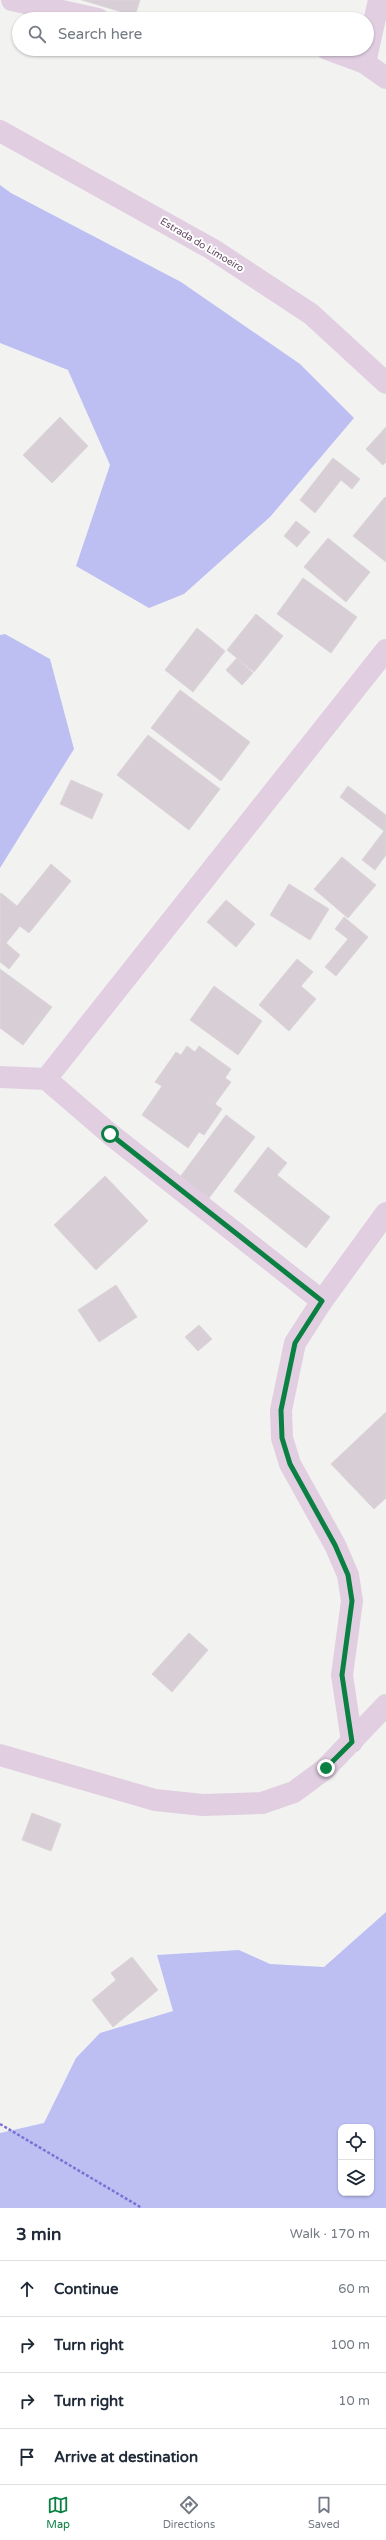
<!DOCTYPE html>
<meta charset="utf-8">
<style>
:root{--surface:#fff;--page:#f6f6f7;--text:#1f2937;--muted:#747a83;--line:#e0e1e3;--accent:#0b8043}
body{margin:0;font-family:"Varela Round",sans-serif;background:var(--page);color:var(--text)}
.controls{position:absolute;right:12px;bottom:12px;display:grid;overflow:hidden;border-radius:8px;box-shadow:0 1px 3px #0004}
.controls button{width:36px;height:36px;display:grid;place-items:center;padding:0;border:0;border-bottom:1px solid var(--line);background:var(--surface);color:var(--text);font:20px sans-serif}
.stop{position:absolute;width:12px;height:12px;margin:-9px;border:3px solid #0b8043;border-radius:50%;background:#fff}
.stop.end{background:#0b8043;border-color:#fff;box-shadow:0 1px 4px #0008}
.list{margin:0;padding:0;list-style:none}
h2{display:flex;justify-content:space-between;align-items:center;height:52px;margin:0;padding:0 16px;font-size:17px}
h2 small{font-size:13px;font-weight:400;color:var(--muted)}
.list li{display:grid;grid-template-columns:26px 1fr auto;gap:12px;align-items:center;box-sizing:border-box;height:56px;padding:0 16px;border-top:1px solid var(--line)}
.list b{display:block;font-size:15px;white-space:nowrap}
.list em{font-size:13px;font-style:normal;color:var(--muted)}
.icon{flex:none;width:22px;height:22px;fill:none;stroke:currentColor;stroke-width:2;stroke-linecap:round;stroke-linejoin:round}
.map{position:relative;flex:none;width:386px;height:2208px;overflow:hidden}
.search{position:absolute;background:var(--surface);box-shadow:0 1px 3px #0004;left:12px;right:12px;top:12px;height:44px;display:flex;align-items:center;gap:10px;box-sizing:border-box;padding:0 14px;border-radius:22px;color:var(--muted);font-size:15px}
.sheet{height:276px;background:var(--surface)}
nav{display:flex;justify-content:space-around;align-items:center;box-sizing:border-box;height:56px;border-top:1px solid var(--line);background:var(--surface);font-size:11px;color:var(--muted)}
nav a{display:grid;justify-items:center;gap:2px}
nav .on{color:var(--accent)}
.map>svg:first-child{display:block}
</style>
<div class="map">
<svg width="386" height="2208" viewBox="0 0 386 2208">
<rect width="100%" height="100%" fill="#f2f3f1"/>
<!-- green -->
<g fill="#bdbff3" fill-rule="evenodd">
<polygon points="0,185 11,193 181,282 300,364 354,418 270,517 184,594 149,608 76,566 110,465 68,370 0,343"/>
<polygon points="5,634 50,659 74,749 0,868 0,635"/>
<path d="M 386,1912 L 386,2208 L 0,2208 L 0,2133 L 44,2123 L 76,2058 L 100,2033 L 173,2011 L 157,1955 L 239,1950 L 270,1964 L 324,1967 ZM 341,2127 L 371,2127 L 371,2193 L 341,2193 Z"/>
</g>
<!-- building -->
<g fill="#d8cfd6" stroke="#ddd4da">
<polygon points="82,0 140,0 135,16"/>
<polygon points="60,417 88,446 52,483 23,455"/>
<polygon points="386,427 386,462 383,465 366,449"/>
<polygon points="333,458 360,479 352,489 341,480 315,513 300,500"/>
<polygon points="385,497 386,498 386,562 353,536"/>
<polygon points="296,521 310,532 297,547 284,536"/>
<polygon points="328,538 370,572 346,602 304,567"/>
<polygon points="303,578 357,617 331,653 277,614"/>
<polygon points="256,614 283,636 254,672 227,650"/>
<polygon points="197,628 225,651 193,692 165,670"/>
<polygon points="237,658 253,673 242,685 226,670"/>
<polygon points="180,690 250,742 221,781 151,728"/>
<polygon points="148,735 220,789 189,830 117,775"/>
<polygon points="71,780 103,794 92,819 60,804"/>
<polygon points="348,786 386,815 386,855 375,870 362,860 384,831 340,797"/>
<polygon points="342,857 376,885 348,918 314,889"/>
<polygon points="51,864 71,881 29,933 20,926 6,943 20,955 9,969 0,962 0,894 1,893 17,906"/>
<polygon points="289,884 329,909 310,940 270,915"/>
<polygon points="226,900 255,924 236,947 207,922"/>
<polygon points="344,917 368,937 336,976 325,967 348,939 335,929"/>
<polygon points="297,959 313,972 301,986 316,999 289,1031 259,1005"/>
<polygon points="0,969 52,1007 23,1045 0,1028"/>
<polygon points="214,986 262,1021 238,1055 190,1020"/>
<polygon points="187,1046 195,1052 199,1046 231,1069 225,1078 231,1082 215,1104 222,1109 204,1135 199,1132 188,1148 142,1115 162,1086 155,1082 176,1052 181,1055"/>
<polygon points="226,1115 255,1137 209,1198 180,1177"/>
<polygon points="268,1147 287,1163 277,1175 330,1217 306,1248 234,1191"/>
<polygon points="105,1176 148,1221 96,1270 54,1225"/>
<polygon points="116,1285 137,1317 99,1342 78,1310"/>
<polygon points="199,1325 212,1339 198,1351 185,1337"/>
<polygon points="386,1412 386,1498 374,1509 331,1464"/>
<polygon points="189,1633 208,1650 172,1692 152,1674"/>
<polygon points="32,1813 61,1824 51,1851 22,1840"/>
<polygon points="132,1957 158,1990 113,2027 92,2000 116,1980 111,1973"/>
</g>
<g fill="none" stroke-linecap="round" stroke-linejoin="round">
<!-- path -->
<polyline stroke="#7a72d4" stroke-width="2.5" stroke-dasharray="3 2" stroke-linecap="butt" points="0,2124 142,2208"/>
<!-- minor -->
<g stroke="#e1cfe1" stroke-width="22">
<polyline points="12,0 98,19"/>
<polyline points="327,49 365,63 386,78"/>
<polyline points="365,63 379,0"/>
<polyline points="0,131 212,249 311,314 386,383"/>
<polyline points="0,1077 46,1079 110,1134 322,1301"/>
<polyline points="46,1079 386,650"/>
<polyline points="352,1742 342,1675 352,1601 348,1575 335,1545 290,1464 282,1438 281,1410 295,1343 322,1301 386,1213"/>
<polyline points="0,1755 155,1800 203,1805 262,1803 294,1792 325,1769 386,1705"/>
</g>
</g>
<g fill="none" stroke-linecap="round" stroke-linejoin="round">
<!-- route -->
<polyline stroke="#0b8043" stroke-width="5" points="110,1134 322,1301 295,1343 281,1410 282,1438 290,1464 335,1545 348,1575 352,1601 342,1675 352,1742 326,1768"/>
</g>
<g text-anchor="middle" dominant-baseline="central" stroke-width="4" stroke-linejoin="round" paint-order="stroke">
<!-- street labels -->
<g font-size="10" fill="#60475f" stroke="#fff">
<text transform="translate(202 245) rotate(31)">Estrada do Limoeiro</text>
</g>
</g>
</svg>
<div class="controls">
<button><svg class="icon" aria-label="locate" viewBox="0 0 24 24"><circle cx="12" cy="12" r="6"/><path d="M12 2v4M12 18v4M2 12h4M18 12h4"/></svg></button>
<button><svg class="icon" aria-label="layers" viewBox="0 0 24 24"><path d="M12 4l9 5-9 5-9-5zM3 14l9 5 9-5"/></svg></button>
</div>
<div class="stop" style="left:110px;top:1134px"></div>
<div class="stop end" style="left:326px;top:1768px"></div>
<div class="search"><svg class="icon" aria-label="search" viewBox="0 0 24 24"><circle cx="10" cy="10" r="6"/><path d="M15 15l6 6"/></svg>Search here</div>
</div>
<section class="sheet">
<h2>3 min<small>Walk · 170 m</small></h2>
<ul class="list">
<li><svg class="icon" aria-label="ahead" viewBox="0 0 24 24"><path d="M12 20V5M6 11l6-6 6 6"/></svg><div><b>Continue</b></div><em>60 m</em></li>
<li><svg class="icon" aria-label="right" viewBox="0 0 24 24"><path d="M7 20v-9h11M14 6l5 5-5 5"/></svg><div><b>Turn right</b></div><em>100 m</em></li>
<li><svg class="icon" aria-label="right" viewBox="0 0 24 24"><path d="M7 20v-9h11M14 6l5 5-5 5"/></svg><div><b>Turn right</b></div><em>10 m</em></li>
<li><svg class="icon" aria-label="arrive" viewBox="0 0 24 24"><path d="M6 21V4h12l-3 4 3 4H6"/></svg><div><b>Arrive at destination</b></div></li>
</ul>
</section>
<nav>
<a class="on"><svg class="icon" aria-label="map" viewBox="0 0 24 24"><path d="M3 6l6-2 6 2 6-2v14l-6 2-6-2-6 2zM9 4v14M15 6v14"/></svg>Map</a>
<a><svg class="icon" aria-label="directions" viewBox="0 0 24 24"><path d="M12 3l9 9-9 9-9-9zM9 14v-3h6M13 9l2 2-2 2"/></svg>Directions</a>
<a><svg class="icon" aria-label="saved" viewBox="0 0 24 24"><path d="M7 4h10v16l-5-4-5 4z"/></svg>Saved</a>
</nav>
